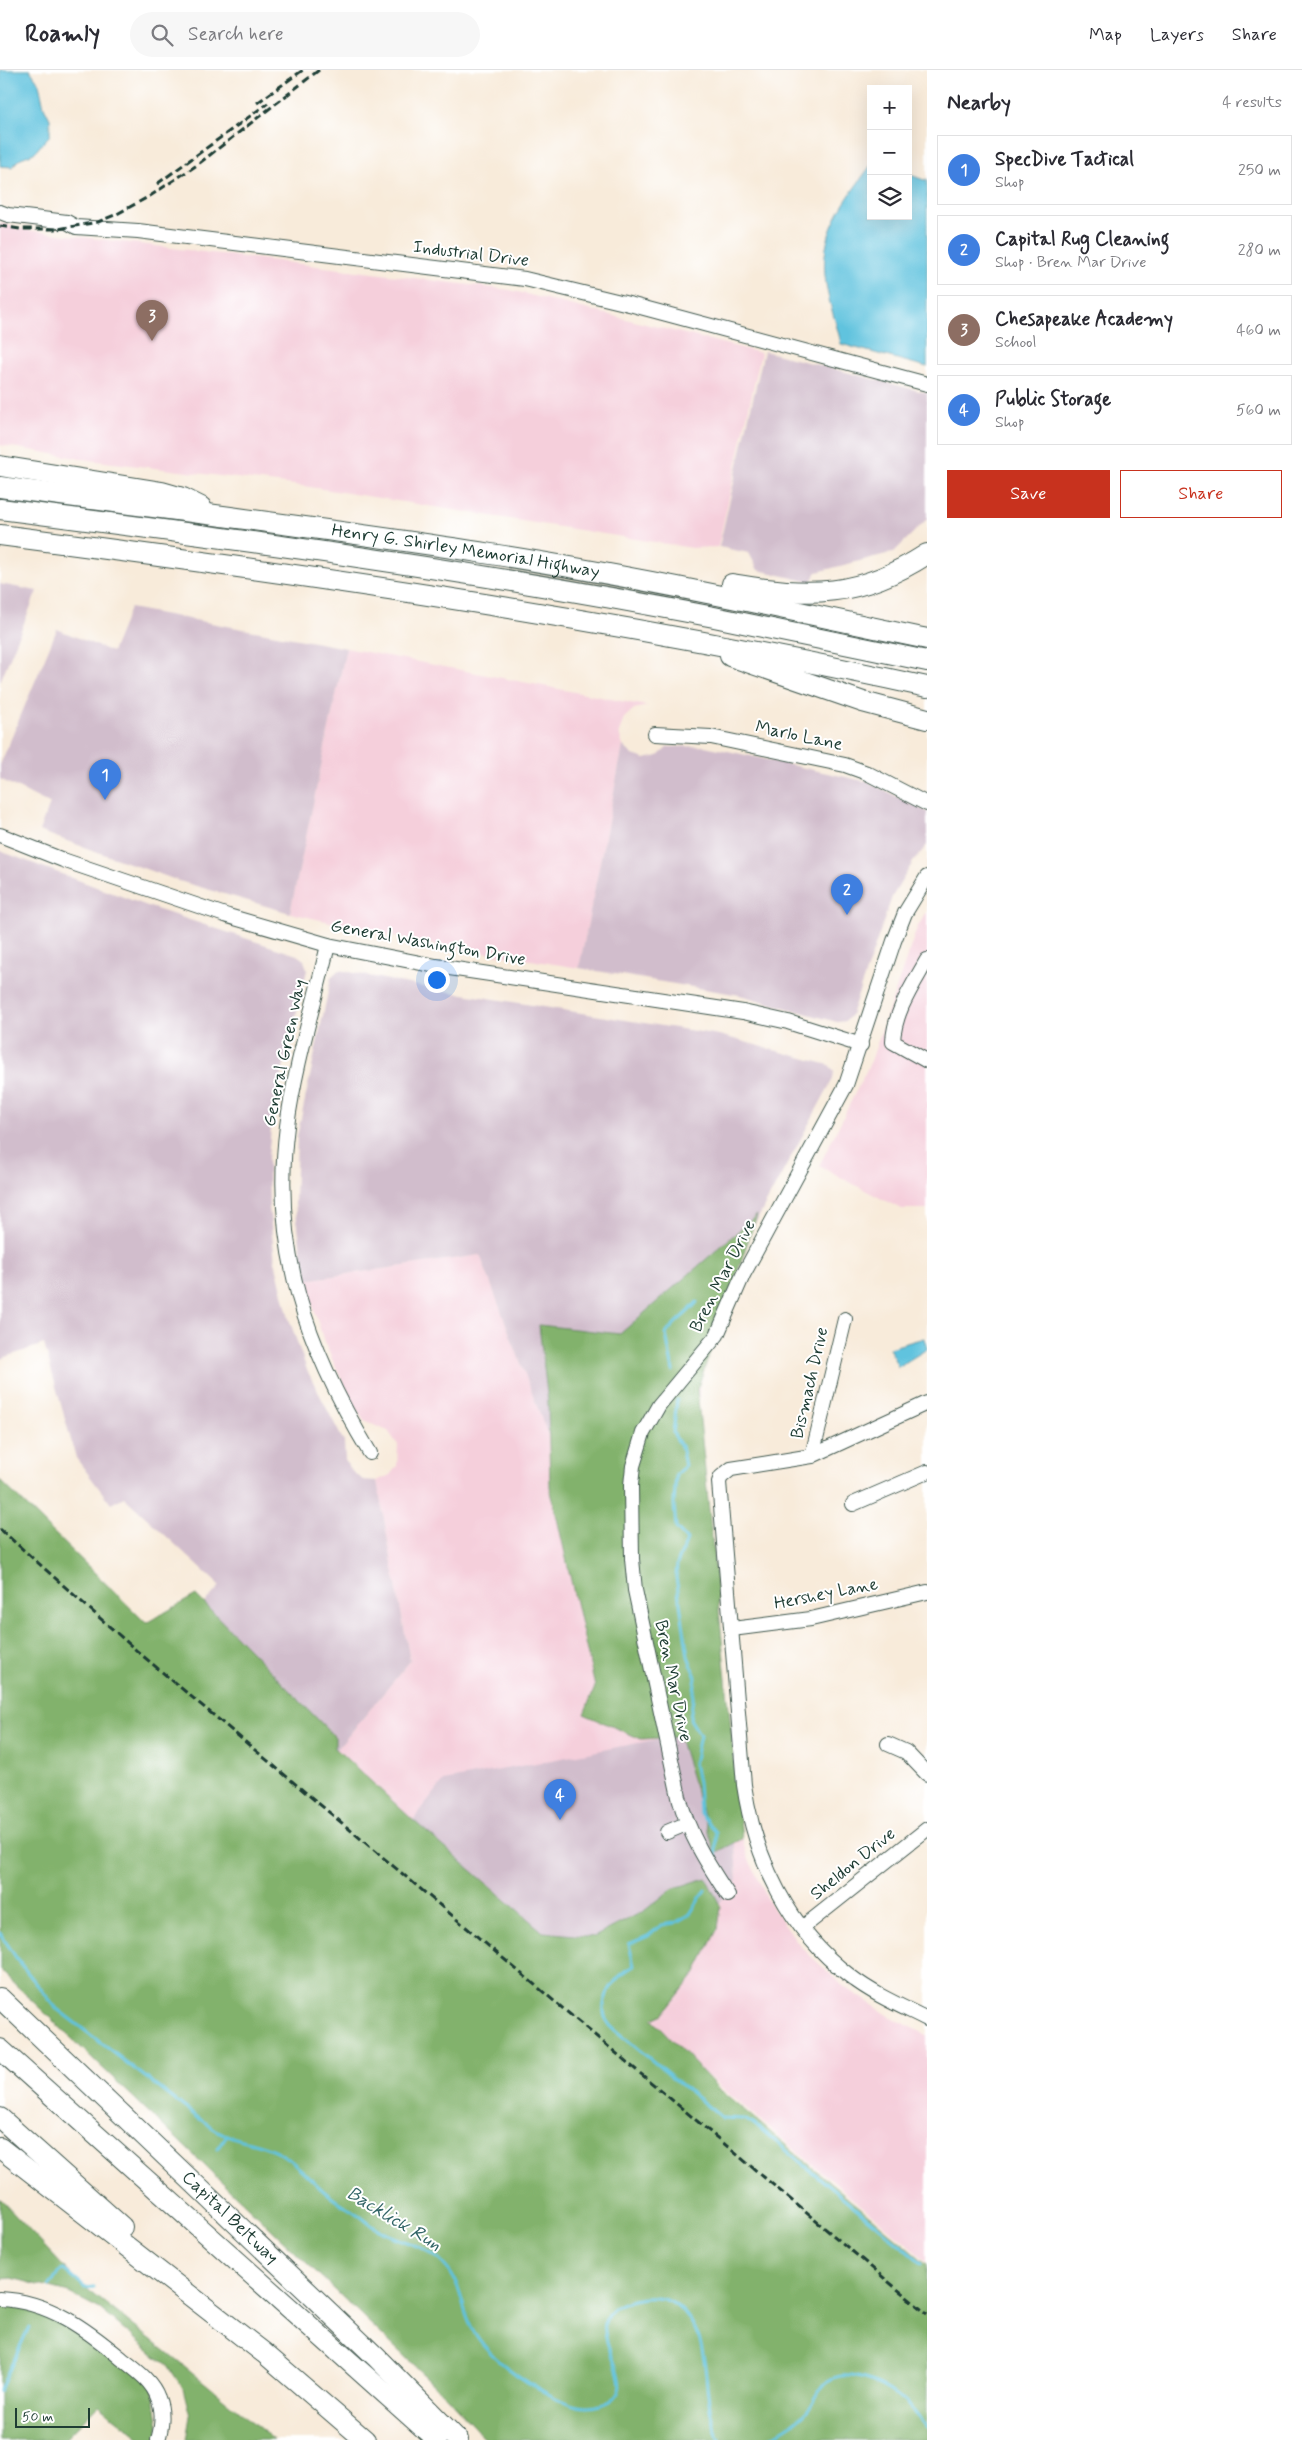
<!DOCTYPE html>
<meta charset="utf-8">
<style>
:root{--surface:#fff;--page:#f7f7f7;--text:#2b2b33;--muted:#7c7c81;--line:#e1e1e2;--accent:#c8321e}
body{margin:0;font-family:Mynerve,sans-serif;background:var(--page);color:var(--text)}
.controls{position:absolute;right:15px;top:15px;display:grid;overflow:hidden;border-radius:0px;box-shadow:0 5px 20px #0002}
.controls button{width:45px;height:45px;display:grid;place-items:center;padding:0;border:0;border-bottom:1px solid var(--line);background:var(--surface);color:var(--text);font:25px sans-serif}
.scale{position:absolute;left:15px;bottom:12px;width:75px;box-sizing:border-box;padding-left:5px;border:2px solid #1f3d34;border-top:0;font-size:14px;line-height:18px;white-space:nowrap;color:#1f3d34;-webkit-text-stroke:4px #fff;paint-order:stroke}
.you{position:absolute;left:436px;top:909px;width:18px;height:18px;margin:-12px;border:4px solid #fff;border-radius:50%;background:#1a73e8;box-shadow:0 0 0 8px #1a73e833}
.badge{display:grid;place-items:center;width:32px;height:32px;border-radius:50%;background:var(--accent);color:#fff;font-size:16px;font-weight:700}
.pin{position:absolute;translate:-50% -41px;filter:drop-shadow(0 1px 2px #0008)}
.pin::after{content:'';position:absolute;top:26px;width:18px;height:15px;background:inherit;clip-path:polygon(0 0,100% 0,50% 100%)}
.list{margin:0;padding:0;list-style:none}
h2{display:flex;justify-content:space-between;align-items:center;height:65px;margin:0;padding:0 20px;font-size:21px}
h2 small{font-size:16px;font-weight:400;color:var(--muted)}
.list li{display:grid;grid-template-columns:32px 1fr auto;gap:15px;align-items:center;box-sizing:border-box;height:70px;margin:0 10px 10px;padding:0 10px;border:1px solid var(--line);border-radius:0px}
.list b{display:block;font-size:19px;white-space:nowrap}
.list p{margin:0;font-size:16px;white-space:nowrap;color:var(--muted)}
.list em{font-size:16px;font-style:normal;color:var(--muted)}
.actions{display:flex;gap:10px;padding:15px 20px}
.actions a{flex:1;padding:11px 0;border:1px solid var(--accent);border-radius:0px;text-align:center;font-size:18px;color:var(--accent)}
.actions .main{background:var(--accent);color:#fff}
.icon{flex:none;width:28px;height:28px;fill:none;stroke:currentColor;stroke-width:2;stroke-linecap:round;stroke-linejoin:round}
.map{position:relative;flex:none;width:927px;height:2370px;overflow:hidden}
header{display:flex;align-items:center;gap:30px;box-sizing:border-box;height:70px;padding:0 25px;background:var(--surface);border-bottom:1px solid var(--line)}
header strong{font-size:24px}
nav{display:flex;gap:28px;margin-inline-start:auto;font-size:18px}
.search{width:350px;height:45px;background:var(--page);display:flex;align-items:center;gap:12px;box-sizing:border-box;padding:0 18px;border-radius:28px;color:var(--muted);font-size:19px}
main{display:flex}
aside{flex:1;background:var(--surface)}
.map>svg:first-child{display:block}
</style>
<header>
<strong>Roamly</strong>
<div class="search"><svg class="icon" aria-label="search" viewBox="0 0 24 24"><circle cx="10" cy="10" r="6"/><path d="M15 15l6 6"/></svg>Search here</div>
<nav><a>Map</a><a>Layers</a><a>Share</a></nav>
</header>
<main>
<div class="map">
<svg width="927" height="2370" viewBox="0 0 927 2370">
<rect width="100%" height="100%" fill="#fff"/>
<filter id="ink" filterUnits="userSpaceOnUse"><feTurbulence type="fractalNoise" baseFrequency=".02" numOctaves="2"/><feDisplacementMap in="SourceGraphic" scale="10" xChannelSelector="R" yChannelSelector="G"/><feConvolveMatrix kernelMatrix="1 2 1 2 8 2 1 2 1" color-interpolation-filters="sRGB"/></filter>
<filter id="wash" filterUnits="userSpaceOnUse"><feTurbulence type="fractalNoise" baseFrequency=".0096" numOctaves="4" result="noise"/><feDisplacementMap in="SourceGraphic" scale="20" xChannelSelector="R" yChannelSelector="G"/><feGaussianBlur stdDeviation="1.12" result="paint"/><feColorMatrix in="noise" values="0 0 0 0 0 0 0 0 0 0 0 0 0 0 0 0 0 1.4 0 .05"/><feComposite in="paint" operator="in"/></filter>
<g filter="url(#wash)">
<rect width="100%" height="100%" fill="#f8ebda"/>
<!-- built -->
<g fill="#f5cfdb">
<polygon points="0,152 19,159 510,220 761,283 718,477 692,478 310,417 89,390 0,375"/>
<polygon points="346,578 647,636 634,639 624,648 619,663 623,676 579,898 414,871 290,843"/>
<polygon points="927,841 927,1139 901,1139 819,1096 871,991 917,858"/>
<polygon points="757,1150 731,1198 699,1316 699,1362 725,1656 409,1755 330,1688 410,1591 377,1411 390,1405 397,1396 398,1375 388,1361 364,1351 353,1334 324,1272 305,1210 480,1185 560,1396"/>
<polygon points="733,1737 747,1785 770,1834 802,1878 842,1915 891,1947 927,1965 927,2191 633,1943 737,1811"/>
</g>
<!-- industrial -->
<g fill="#d1bdcc">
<polygon points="764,281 927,323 927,449 894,482 817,502 810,512 758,500 749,483 719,477"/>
<polygon points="0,514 37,521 0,612"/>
<polygon points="130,538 346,578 290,843 179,811 39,761 50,734 0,709 0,695 57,559 112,582"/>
<polygon points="623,676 633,685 645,689 658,686 668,677 705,676 868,712 927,742 927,775 913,792 892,827 851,945 846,951 837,952 740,925 579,898"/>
<polygon points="0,781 150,837 297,885 304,890 307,900 273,1039 268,1088 269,1137 275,1191 289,1249 307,1300 344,1372 345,1390 350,1400 363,1410 377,1411 410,1591 330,1688 180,1561 220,1516 124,1427 111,1434 76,1388 44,1274 0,1289"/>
<polygon points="339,900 444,921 719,965 829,995 834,1001 833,1009 757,1150 560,1397 480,1185 305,1210 295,1134 297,1067 331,908"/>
<polygon points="725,1656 733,1737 737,1811 633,1943 409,1755 444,1711"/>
</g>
<!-- forest -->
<g fill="#82b26c" stroke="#507850">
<polygon points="757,1145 697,1320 742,1769 715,1783 679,1667 641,1669 584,1644 595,1617 550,1417 548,1332 539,1255 620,1264"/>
<polygon points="0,1410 146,1553 196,1525 335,1667 335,1678 414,1751 543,1862 594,1867 644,1841 672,1819 706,1808 721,1837 718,1858 695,1904 663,1944 652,1949 717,2017 927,2194 927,2370 487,2370 447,2327 0,1900"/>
<polygon points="0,2129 77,2211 187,2298 274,2370 186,2370 190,2346 183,2318 168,2296 100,2239 69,2223 12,2208 0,2209"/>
<polygon points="0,2232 54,2242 152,2313 161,2370 143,2370 98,2335 64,2370 0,2370"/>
</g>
<!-- water -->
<g fill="#60c3de" stroke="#408089">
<polygon points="0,0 30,0 39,13 44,37 50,49 50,65 34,83 21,88 12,97 0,96"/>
<path d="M 871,95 L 871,146 L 908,146 L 908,104 L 924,110 L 927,109 L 927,297 L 841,274 C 837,254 829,235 826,214 C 818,163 843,134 871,95 Z"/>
<polygon points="924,1268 927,1279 898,1297 889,1278"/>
</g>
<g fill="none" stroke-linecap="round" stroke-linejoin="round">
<!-- stream -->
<g stroke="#60c3de" stroke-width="3">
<path d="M 673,1301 L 666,1264 C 674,1251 687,1245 697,1232"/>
<polyline points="677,1330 673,1363 681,1376 685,1396 676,1404 674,1434 676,1458 687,1470 677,1494 676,1507 688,1586 696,1607 690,1649 700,1665 694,1694 698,1712 700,1743 716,1762 716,1790"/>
<path d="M 705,1820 L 690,1844 L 675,1853 L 662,1855 L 648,1866 L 629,1874 L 634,1896 C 616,1905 596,1931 607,1951 C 610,1957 616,1961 621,1965 L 722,2048 L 743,2049 L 756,2055 L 922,2193"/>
<path d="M 0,1863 L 19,1892 L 57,1939 L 201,2050 C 208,2054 215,2060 222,2063 C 240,2072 260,2072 278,2082 C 296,2092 310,2109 326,2123 C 335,2131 347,2137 357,2144 C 363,2148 368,2153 374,2157 C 394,2170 420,2173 438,2189 C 462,2211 458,2225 469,2252 C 483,2285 525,2313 556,2328 C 571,2335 584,2340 601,2335 C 658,2318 560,2249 633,2230 C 646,2227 663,2226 674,2234 C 719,2266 697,2328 720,2370"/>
<polyline points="217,2079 227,2065"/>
<polyline points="49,2217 59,2201 64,2200 85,2218 94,2217"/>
<polyline points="0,2320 29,2257"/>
<path d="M 765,2370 C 781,2361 800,2351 811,2336 C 817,2327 819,2318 828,2311 C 838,2304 850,2305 861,2308 C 892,2316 908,2333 927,2357"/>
</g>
</g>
</g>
<g filter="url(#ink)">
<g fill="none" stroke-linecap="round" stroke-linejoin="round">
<defs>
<g id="minor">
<polyline points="0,142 8,145 67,152 76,157 138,161 525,209 633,235 927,314"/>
<polyline points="655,664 711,667 845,695 867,703 927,734"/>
<polyline points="0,765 63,790 228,846 328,875 436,896 743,942 788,952 861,975"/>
<path d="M 328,875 C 314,935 295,995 287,1056 C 271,1180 307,1278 370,1383"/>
<path d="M 927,890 C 913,915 894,942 893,972 L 927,991"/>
<path d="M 845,1249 L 812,1386 L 731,1399 L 721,1407 L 719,1412 L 744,1715 C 755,1790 789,1860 850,1906 C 873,1924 901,1936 927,1949"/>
<polyline points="812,1386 927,1333"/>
<polyline points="853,1434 927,1402"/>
<polyline points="732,1559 811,1549 927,1522"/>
<polyline points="888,1674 906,1682 927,1704"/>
<polyline points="667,1762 686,1754"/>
<path d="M 728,1825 C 707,1793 689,1765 679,1727 L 635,1520 L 632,1489 L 631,1415 L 633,1396 L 643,1363 L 659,1335 L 717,1265 L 743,1205 L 846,1015 L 894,871 L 905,843 L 927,807"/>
<polyline points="802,1858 927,1759"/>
<path d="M 0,2229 C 49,2231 86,2259 122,2289 C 136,2300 152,2311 158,2328 C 164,2342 162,2356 158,2370"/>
</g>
<g id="highway">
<polyline points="0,396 162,422 183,428 201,437"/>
<path id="s1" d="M 0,417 C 164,439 328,458 491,484 C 638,507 782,538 927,569"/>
<path d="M 0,439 C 239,469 478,501 714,547 C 785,561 856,577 927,591"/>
<path d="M 0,465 C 311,505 620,550 927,617"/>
<path d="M 732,514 C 810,527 859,528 927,484"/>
<polyline points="730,586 863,632 927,649"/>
<path id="s2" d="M 0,1928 L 376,2287 L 458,2370"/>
<polyline points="0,1979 437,2370"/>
<polyline points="0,2048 122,2157"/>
<polyline points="0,2078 264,2283 365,2370"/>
</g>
</defs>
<!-- minor casing -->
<use href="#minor" stroke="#40574d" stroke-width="16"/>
<!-- highway casing -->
<use href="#highway" stroke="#40574d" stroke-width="22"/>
<!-- minor -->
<use href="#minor" stroke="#fff" stroke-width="14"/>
<!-- highway -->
<use href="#highway" stroke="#fff" stroke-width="20"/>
<!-- rail -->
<g stroke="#1f3d34" stroke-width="3" stroke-dasharray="8 4" stroke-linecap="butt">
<polyline points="257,33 303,0"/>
<polyline points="157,114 268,33"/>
<polyline points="0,156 20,159 58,159 98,152 117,144 150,126 197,95 319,0"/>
<polyline points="0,1459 137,1581 927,2244"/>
</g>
</g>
</g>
<g text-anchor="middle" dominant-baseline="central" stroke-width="4" stroke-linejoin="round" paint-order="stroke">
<!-- street labels -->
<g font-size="18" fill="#1f3d34" stroke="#fff">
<text transform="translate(471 184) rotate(7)">Industrial Drive</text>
<text stroke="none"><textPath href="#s1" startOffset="470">Henry G. Shirley Memorial Highway</textPath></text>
<text transform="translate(799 666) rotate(12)">Marlo Lane</text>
<text transform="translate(428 873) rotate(10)">General Washington Drive</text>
<text transform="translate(285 983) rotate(-78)">General Green Way</text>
<text transform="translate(723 1206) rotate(-63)">Bren Mar Drive</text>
<text transform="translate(810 1313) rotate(-77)">Bismach Drive</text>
<text transform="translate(826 1524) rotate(-11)">Hershey Lane</text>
<text transform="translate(673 1611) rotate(78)">Bren Mar Drive</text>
<text transform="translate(853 1794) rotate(-39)">Sheldon Drive</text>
<text stroke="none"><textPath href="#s2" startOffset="318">Capital Beltway</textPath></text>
</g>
<!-- water labels -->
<g font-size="19" font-style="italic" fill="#326567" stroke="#fff">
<text transform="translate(394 2149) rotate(31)">Backlick Run</text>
</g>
</g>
</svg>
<div class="controls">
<button>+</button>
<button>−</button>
<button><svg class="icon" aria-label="layers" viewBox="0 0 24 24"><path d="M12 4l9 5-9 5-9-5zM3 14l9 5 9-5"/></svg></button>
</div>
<div class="scale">50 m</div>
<div class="you"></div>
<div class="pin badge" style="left:105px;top:730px;background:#3f7fe0">1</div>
<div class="pin badge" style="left:847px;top:845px;background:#3f7fe0">2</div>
<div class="pin badge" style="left:152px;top:271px;background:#8d6e63">3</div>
<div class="pin badge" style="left:560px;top:1750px;background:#3f7fe0">4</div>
</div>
<aside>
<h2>Nearby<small>4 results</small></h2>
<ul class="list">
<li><span class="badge" style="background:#3f7fe0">1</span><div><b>SpecDive Tactical</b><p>Shop</p></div><em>250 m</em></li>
<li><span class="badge" style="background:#3f7fe0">2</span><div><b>Capital Rug Cleaning</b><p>Shop · Bren Mar Drive</p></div><em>280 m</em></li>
<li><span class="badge" style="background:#8d6e63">3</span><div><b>Chesapeake Academy</b><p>School</p></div><em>460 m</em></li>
<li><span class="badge" style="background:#3f7fe0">4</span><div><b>Public Storage</b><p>Shop</p></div><em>560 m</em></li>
</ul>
<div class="actions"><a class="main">Save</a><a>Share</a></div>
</aside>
</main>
